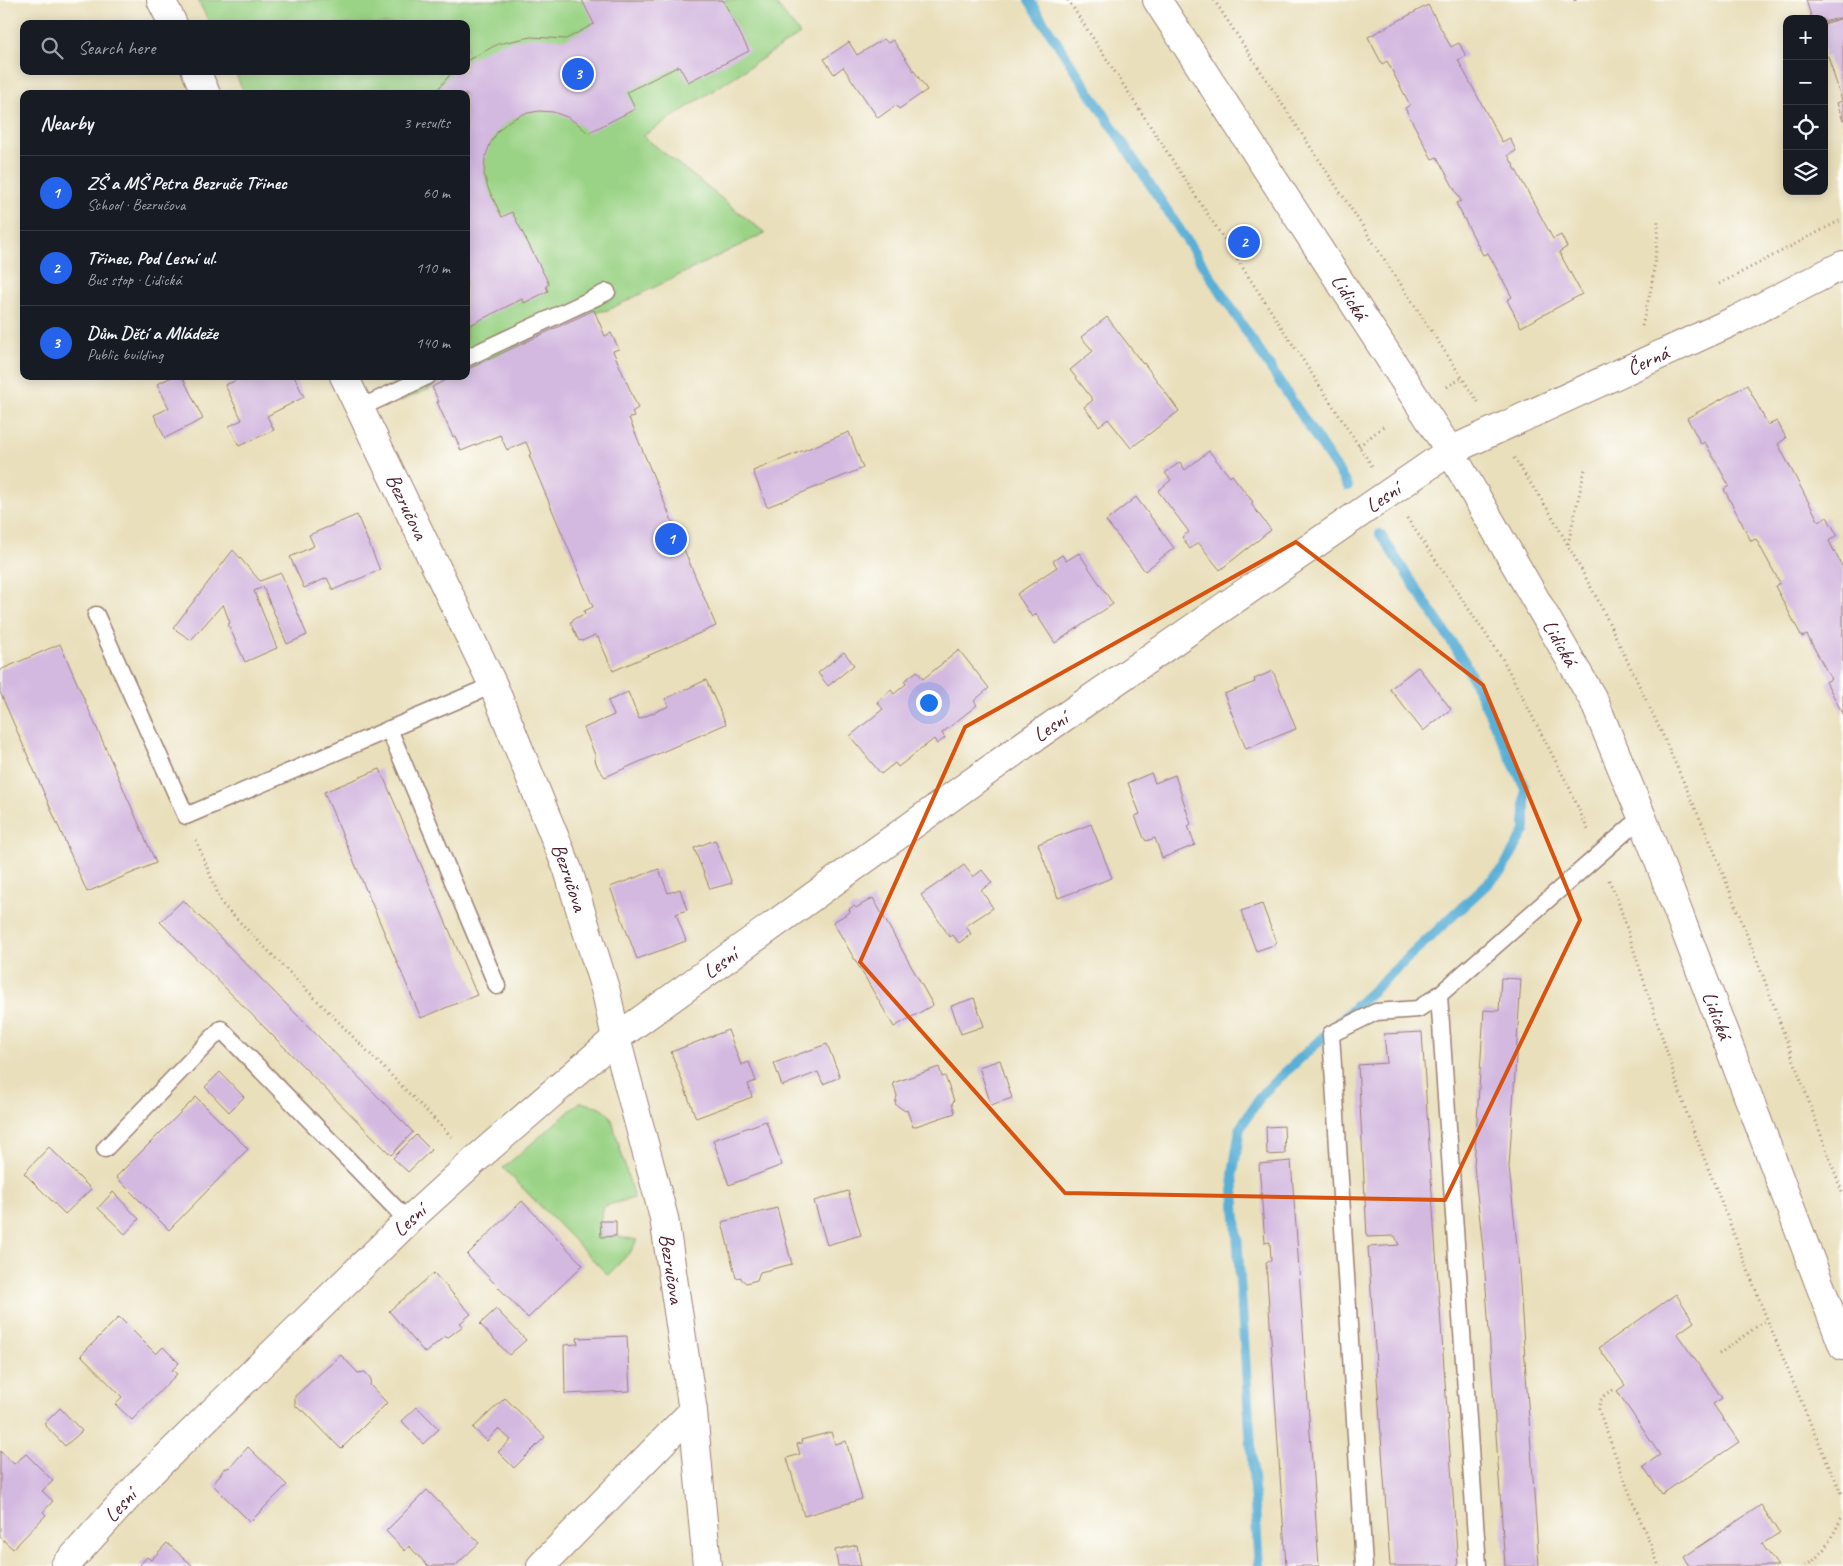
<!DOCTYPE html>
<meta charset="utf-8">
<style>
:root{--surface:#171b24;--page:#242831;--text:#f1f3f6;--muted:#9ea1a6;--line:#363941;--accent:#2563eb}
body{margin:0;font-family:Caveat,sans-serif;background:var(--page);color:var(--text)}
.controls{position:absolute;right:15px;top:15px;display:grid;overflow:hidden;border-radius:10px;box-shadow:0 2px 12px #0003}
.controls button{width:45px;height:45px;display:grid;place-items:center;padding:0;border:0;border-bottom:1px solid var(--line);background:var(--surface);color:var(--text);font:25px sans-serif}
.you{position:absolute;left:928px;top:702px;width:18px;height:18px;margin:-12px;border:4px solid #fff;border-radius:50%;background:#1a73e8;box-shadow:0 0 0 8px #1a73e833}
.badge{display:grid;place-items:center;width:32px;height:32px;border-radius:50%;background:var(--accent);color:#fff;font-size:16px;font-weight:700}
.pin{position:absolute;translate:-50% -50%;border:2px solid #fff;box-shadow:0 1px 5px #0006}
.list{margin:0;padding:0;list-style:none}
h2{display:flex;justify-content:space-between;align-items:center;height:65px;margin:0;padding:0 20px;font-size:21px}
h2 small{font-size:16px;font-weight:400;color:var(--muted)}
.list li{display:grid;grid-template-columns:32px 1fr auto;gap:15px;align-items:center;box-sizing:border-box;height:75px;padding:0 20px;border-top:1px solid var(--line)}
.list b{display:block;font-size:19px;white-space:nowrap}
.list p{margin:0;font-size:16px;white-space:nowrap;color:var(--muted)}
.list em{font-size:16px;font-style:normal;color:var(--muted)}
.icon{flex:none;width:28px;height:28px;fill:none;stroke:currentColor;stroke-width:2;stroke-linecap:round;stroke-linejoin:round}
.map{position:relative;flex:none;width:1843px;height:1566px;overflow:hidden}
.search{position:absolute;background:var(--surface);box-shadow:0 2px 12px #0003;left:20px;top:20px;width:450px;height:55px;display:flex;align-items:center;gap:12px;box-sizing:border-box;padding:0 18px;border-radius:10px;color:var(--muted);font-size:19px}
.panel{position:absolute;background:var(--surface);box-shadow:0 2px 12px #0003;left:20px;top:90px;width:450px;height:290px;border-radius:10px}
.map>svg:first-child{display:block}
</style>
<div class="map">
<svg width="1843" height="1566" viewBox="0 0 1843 1566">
<rect width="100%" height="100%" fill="#fdfcf7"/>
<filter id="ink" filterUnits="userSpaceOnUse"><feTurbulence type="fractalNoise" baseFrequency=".02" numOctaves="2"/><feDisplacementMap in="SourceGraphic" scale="10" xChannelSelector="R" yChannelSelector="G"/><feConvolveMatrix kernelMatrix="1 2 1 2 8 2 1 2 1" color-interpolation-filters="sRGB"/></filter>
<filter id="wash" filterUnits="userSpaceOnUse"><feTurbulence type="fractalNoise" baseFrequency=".0096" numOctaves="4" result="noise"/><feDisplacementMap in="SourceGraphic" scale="20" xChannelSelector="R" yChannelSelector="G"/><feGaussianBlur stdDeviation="1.12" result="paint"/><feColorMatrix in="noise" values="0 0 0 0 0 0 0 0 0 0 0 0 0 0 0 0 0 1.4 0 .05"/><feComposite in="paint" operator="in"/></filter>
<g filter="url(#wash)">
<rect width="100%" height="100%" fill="#e9dfbb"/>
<!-- green -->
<g fill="#9ad385" stroke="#727958">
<polygon points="198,0 773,0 800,34 643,136 765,233 608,310 592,313 466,372 466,94 245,94 234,71 466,71 466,24 210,24"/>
<polygon points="388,376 455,376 447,382 400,401"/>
<polygon points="580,1102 601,1107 611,1117 634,1198 604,1206 600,1221 601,1237 616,1236 637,1240 631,1251 608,1275 503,1168"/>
</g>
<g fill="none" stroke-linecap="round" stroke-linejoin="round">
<!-- stream -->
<g stroke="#5aafd6" stroke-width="10">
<polyline points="1029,0 1348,486"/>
<polyline points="1259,1566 1233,1174 1240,1128 1262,1094 1502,870 1525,831 1525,788 1464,661 1380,534"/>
</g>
</g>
<g id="blocks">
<!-- building -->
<g fill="#d3b8e0">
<polygon points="582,0 723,0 749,51 688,82 679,66 627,92 635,109 588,133 578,124 567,117 553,112 539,111 523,114 509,121 498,131 490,144 485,158 484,174 488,188 502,217 512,212 549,284 546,286 548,291 524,303 522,299 466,327 466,94 434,94 453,71 466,71 466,61 468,60 498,44 531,37 566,39 594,24"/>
<polygon points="1806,0 1843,0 1843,17 1824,22 1824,19 1812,19"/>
<polygon points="1428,5 1451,47 1459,43 1466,56 1458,60 1502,142 1510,138 1516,151 1508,155 1553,239 1561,235 1567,247 1559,252 1582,294 1521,327 1507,300 1512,297 1488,253 1483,255 1456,203 1461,201 1437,157 1432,159 1405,108 1410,105 1387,61 1382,64 1368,37"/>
<polygon points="1843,18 1843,121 1837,103 1842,101 1828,56 1824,57 1824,24"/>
<polygon points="884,39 888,43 893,40 927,90 899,109 896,105 878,118 843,67 834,74 824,59 849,42 857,55"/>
<polygon points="594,310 605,336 611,333 619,349 613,351 638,408 632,412 634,417 629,418 716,626 613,671 598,637 596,638 595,635 582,641 581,640 579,641 570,622 573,621 573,619 585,614 584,611 593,607 529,455 531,454 526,442 507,450 500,435 461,451 455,436 453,437 437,402 439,402 432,387 453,376 466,376 466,370"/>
<polygon points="1107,317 1143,364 1144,363 1179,411 1131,448 1108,419 1099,426 1084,407 1093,400 1070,370 1093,351 1081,337"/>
<polygon points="174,376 182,376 203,419 165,438 154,415 169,408 157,384"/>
<polygon points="233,376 294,376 304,397 267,416 274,430 239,446 229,426 242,420 225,385 235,381"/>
<polygon points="1747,385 1768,425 1777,421 1786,438 1778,444 1819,522 1827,517 1837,535 1829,541 1843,568 1843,714 1826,682 1831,679 1807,635 1802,637 1775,586 1780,583 1756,539 1751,541 1724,489 1729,486 1705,442 1701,444 1687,418"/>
<polygon points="849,432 863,468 767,507 753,471"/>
<polygon points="1209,451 1230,477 1232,475 1253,502 1251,504 1271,530 1220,570 1198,542 1190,549 1182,537 1189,532 1158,491 1171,480 1165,473 1180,462 1185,470"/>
<polygon points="1136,497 1174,548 1145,571 1106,521"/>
<polygon points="357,515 380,570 333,590 327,578 304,588 290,557 314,546 309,535"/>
<polygon points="233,550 260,581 281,573 307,635 287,644 263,587 254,591 277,648 245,662 228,624 230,623 223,604 191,640 173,628"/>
<polygon points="1079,553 1113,604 1055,643 1036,614 1032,617 1017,594 1057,567 1053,561 1062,555 1066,561"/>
<polygon points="60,644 156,863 87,892 0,692 0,670"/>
<polygon points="959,650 989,688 974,701 977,705 942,733 945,738 937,744 934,739 898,767 895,763 881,774 850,736 883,709 877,702 891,690 894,694 906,684 904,681 917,671 923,679"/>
<polygon points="844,652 854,665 828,686 818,673"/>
<polygon points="1418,667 1451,709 1423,731 1390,689"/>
<polygon points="1273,671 1296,729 1246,749 1224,694 1255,682 1254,679"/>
<polygon points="706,680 726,724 605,777 598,768 595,760 595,755 584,728 614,715 608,701 628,692 639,719 669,706 665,699"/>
<polygon points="380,769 477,995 421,1018 324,792"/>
<polygon points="1151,773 1155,783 1175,775 1191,824 1188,826 1195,845 1162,858 1155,838 1146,841 1144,838 1135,816 1140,814 1128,783"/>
<polygon points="1091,824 1112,878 1058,898 1038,844"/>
<polygon points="715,840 732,883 710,889 694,848"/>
<polygon points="964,865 973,877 982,870 992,883 981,890 993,908 966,926 971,934 959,943 953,935 950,937 921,895"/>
<polygon points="659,869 668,893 680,889 687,910 676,914 686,941 637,959 610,887"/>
<polygon points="873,898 933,1005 894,1027 833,922 850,912 849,909 854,906 856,908"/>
<polygon points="183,900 413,1132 391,1155 160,922"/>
<polygon points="1262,904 1277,944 1256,951 1241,911"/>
<polygon points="1501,978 1521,979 1509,1167 1518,1256 1539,1566 1505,1566 1484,1258 1474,1166 1484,1010 1499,1011"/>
<polygon points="974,998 984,1026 961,1034 951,1006"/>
<polygon points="728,1030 741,1065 749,1062 756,1081 748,1084 752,1097 696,1118 671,1052"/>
<polygon points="1422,1032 1434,1225 1458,1566 1390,1566 1368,1247 1399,1245 1395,1236 1367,1237 1358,1065 1387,1063 1384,1034"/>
<polygon points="827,1044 840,1077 823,1084 818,1072 782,1086 774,1063"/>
<polygon points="1000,1060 1012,1098 991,1105 979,1067"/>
<polygon points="939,1067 942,1077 945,1076 954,1101 952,1103 955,1113 913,1127 907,1110 905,1111 895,1104 897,1096 893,1083"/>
<polygon points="220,1072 244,1097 229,1112 205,1087"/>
<polygon points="196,1097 248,1149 169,1230 116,1177"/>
<polygon points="766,1121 782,1165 729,1185 713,1140"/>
<polygon points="1284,1126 1285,1154 1267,1155 1266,1127"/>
<polygon points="416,1135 431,1150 408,1172 393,1158"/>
<polygon points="49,1147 91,1189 65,1214 24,1173"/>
<polygon points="1291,1161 1297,1240 1319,1566 1286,1566 1266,1262 1271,1261 1270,1242 1265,1243 1259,1164"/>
<polygon points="848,1191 861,1235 827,1245 814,1201"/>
<polygon points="113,1192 139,1219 125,1234 98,1208"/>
<polygon points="522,1201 583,1265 528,1318 467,1255"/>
<polygon points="777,1208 792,1264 760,1272 757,1280 746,1283 741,1279 741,1277 736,1278 722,1222"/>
<polygon points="600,1221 616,1221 616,1236 601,1237"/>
<polygon points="434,1273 471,1314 460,1323 463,1326 447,1338 445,1336 425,1353 389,1311"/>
<polygon points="1676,1294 1694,1322 1677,1334 1722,1398 1713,1404 1739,1442 1662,1494 1643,1466 1660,1455 1617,1391 1625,1385 1599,1348"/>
<polygon points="496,1309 526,1340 509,1355 480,1324"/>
<polygon points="119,1317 156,1354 163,1347 179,1363 172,1370 177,1374 132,1420 115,1404 122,1397 81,1355"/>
<polygon points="627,1336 630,1391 565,1394 564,1345 578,1344 577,1338"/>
<polygon points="341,1355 358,1373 365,1372 371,1379 370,1385 387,1403 341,1449 304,1411 301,1411 295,1405 295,1396"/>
<polygon points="505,1398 545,1437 514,1468 498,1452 511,1440 498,1429 487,1441 473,1428"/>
<polygon points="417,1407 439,1429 423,1444 402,1421"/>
<polygon points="60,1408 82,1431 65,1446 44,1424"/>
<polygon points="831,1432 835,1444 846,1441 862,1499 804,1516 787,1458 800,1454 797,1444 802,1443 801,1440"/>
<polygon points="248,1447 287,1485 250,1522 213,1485 224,1469 230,1467"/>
<polygon points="0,1451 14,1464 26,1454 53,1481 42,1491 53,1501 43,1512 46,1515 13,1549 0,1537"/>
<polygon points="427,1490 479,1543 455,1566 428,1566 409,1546 405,1551 386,1531"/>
<polygon points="1761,1505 1779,1533 1762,1544 1778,1566 1689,1566 1684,1557"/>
<polygon points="167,1543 193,1566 139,1566 147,1557 151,1560"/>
<polygon points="857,1545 861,1566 838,1566 835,1550"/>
</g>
</g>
</g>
<g filter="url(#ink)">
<use href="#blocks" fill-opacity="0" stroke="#9a7f73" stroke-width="1"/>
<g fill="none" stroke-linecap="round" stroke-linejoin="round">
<defs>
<g id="service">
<polyline points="466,358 607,292"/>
<polyline points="360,408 428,376"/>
<polyline points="96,615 186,816 493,685"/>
<polyline points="389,729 497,986"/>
<polyline points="105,1149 221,1029 408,1221"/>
<polyline points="1364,1566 1331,1034 1376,1012 1418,1009 1439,995"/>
<polyline points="1478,1566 1439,995 1642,817"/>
</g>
<g id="minor">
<polyline points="161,0 173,24"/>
<polyline points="196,71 206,94"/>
<path id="s1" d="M 344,376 L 493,685 L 568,870 L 606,992 L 616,1038 L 664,1218 L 693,1411 L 707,1566"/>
<path id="s2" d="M 65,1566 L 144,1479 L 408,1221 L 475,1160 L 616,1038 L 1028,742 L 1450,451 L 1736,320 L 1843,265"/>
<polyline points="541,1566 693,1411"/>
</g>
<g id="tertiary">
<path id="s3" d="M 1157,0 L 1450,451 L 1594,701 L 1642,817 L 1843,1346"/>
</g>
</defs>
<!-- service casing -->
<use href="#service" stroke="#9a7f73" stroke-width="19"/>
<!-- minor casing -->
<use href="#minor" stroke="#9a7f73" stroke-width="30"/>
<!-- tertiary casing -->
<use href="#tertiary" stroke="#9a7f73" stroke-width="30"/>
<!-- path -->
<g stroke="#9a7f73" stroke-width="3" stroke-dasharray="1 4" stroke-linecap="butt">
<polyline points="1068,0 1372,466"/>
<polyline points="1214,0 1478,402"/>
<polyline points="1575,0 1575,2"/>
<polyline points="1719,284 1843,219"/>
<polyline points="1642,326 1652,284 1658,233 1658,218"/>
<polyline points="1447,387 1462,378"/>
<polyline points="1359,446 1385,425"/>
<polyline points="1514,458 1552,516 1600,604 1660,729 1713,848 1763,976 1843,1195"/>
<polyline points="1407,518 1502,658 1569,787 1588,830"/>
<polyline points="1568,544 1585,469"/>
<polyline points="196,840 222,904 453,1138"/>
<polyline points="1609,880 1618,901 1687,1114 1767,1319 1819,1444 1843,1496"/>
<polyline points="1719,1354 1767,1319"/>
<path d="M 1613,1390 C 1603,1395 1599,1399 1599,1411 L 1628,1489 L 1659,1566"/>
<path d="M 1805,1566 C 1825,1555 1833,1534 1843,1515"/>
</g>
<!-- service -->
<use href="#service" stroke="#fff" stroke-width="16"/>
<!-- minor -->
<use href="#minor" stroke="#fff" stroke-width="28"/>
<!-- tertiary -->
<use href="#tertiary" stroke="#fff" stroke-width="28"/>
</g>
</g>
<!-- marked area -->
<path fill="none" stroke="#d8530f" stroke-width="4" stroke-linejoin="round" d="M 1296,542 L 1483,685 L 1580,920 L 1445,1200 L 1065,1193 L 860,962 L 965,727 Z"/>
<g text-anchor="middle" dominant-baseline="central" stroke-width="5" stroke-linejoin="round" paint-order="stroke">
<!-- street labels -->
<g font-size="21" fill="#4a1f2b" stroke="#fdfcf7">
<text stroke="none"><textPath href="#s3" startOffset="354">Lidická</textPath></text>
<text stroke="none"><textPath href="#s2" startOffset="2001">Černá</textPath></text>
<text stroke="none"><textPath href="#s2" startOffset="1702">Lesní</textPath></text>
<text stroke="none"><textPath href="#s1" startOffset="145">Bezručova</textPath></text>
<text stroke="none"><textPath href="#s3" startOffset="759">Lidická</textPath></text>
<text stroke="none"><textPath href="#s2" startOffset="1298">Lesní</textPath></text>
<text stroke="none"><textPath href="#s1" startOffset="550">Bezručova</textPath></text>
<text stroke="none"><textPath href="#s2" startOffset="892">Lesní</textPath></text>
<text stroke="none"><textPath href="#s3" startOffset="1164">Lidická</textPath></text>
<text stroke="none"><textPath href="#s2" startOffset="488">Lesní</textPath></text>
<text stroke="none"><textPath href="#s1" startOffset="955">Bezručova</textPath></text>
<text stroke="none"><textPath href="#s2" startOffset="82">Lesní</textPath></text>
</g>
</g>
</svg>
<div class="controls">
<button>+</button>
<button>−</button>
<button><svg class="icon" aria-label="locate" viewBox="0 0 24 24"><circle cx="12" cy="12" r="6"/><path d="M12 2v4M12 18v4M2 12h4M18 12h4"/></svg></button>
<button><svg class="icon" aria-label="layers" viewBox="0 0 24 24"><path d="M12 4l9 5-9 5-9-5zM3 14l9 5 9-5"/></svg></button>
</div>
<div class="you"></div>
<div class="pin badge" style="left:671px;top:539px">1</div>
<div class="pin badge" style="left:1244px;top:242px">2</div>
<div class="pin badge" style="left:578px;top:74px">3</div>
<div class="search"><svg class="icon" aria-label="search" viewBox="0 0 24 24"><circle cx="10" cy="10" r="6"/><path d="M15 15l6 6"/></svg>Search here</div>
<section class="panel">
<h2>Nearby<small>3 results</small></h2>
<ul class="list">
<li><span class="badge">1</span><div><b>ZŠ a MŠ Petra Bezruče Třinec</b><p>School · Bezručova</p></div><em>60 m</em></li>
<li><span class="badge">2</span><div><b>Třinec, Pod Lesní ul.</b><p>Bus stop · Lidická</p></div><em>110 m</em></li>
<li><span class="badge">3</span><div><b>Dům Dětí a Mládeže</b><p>Public building</p></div><em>140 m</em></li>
</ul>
</section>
</div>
